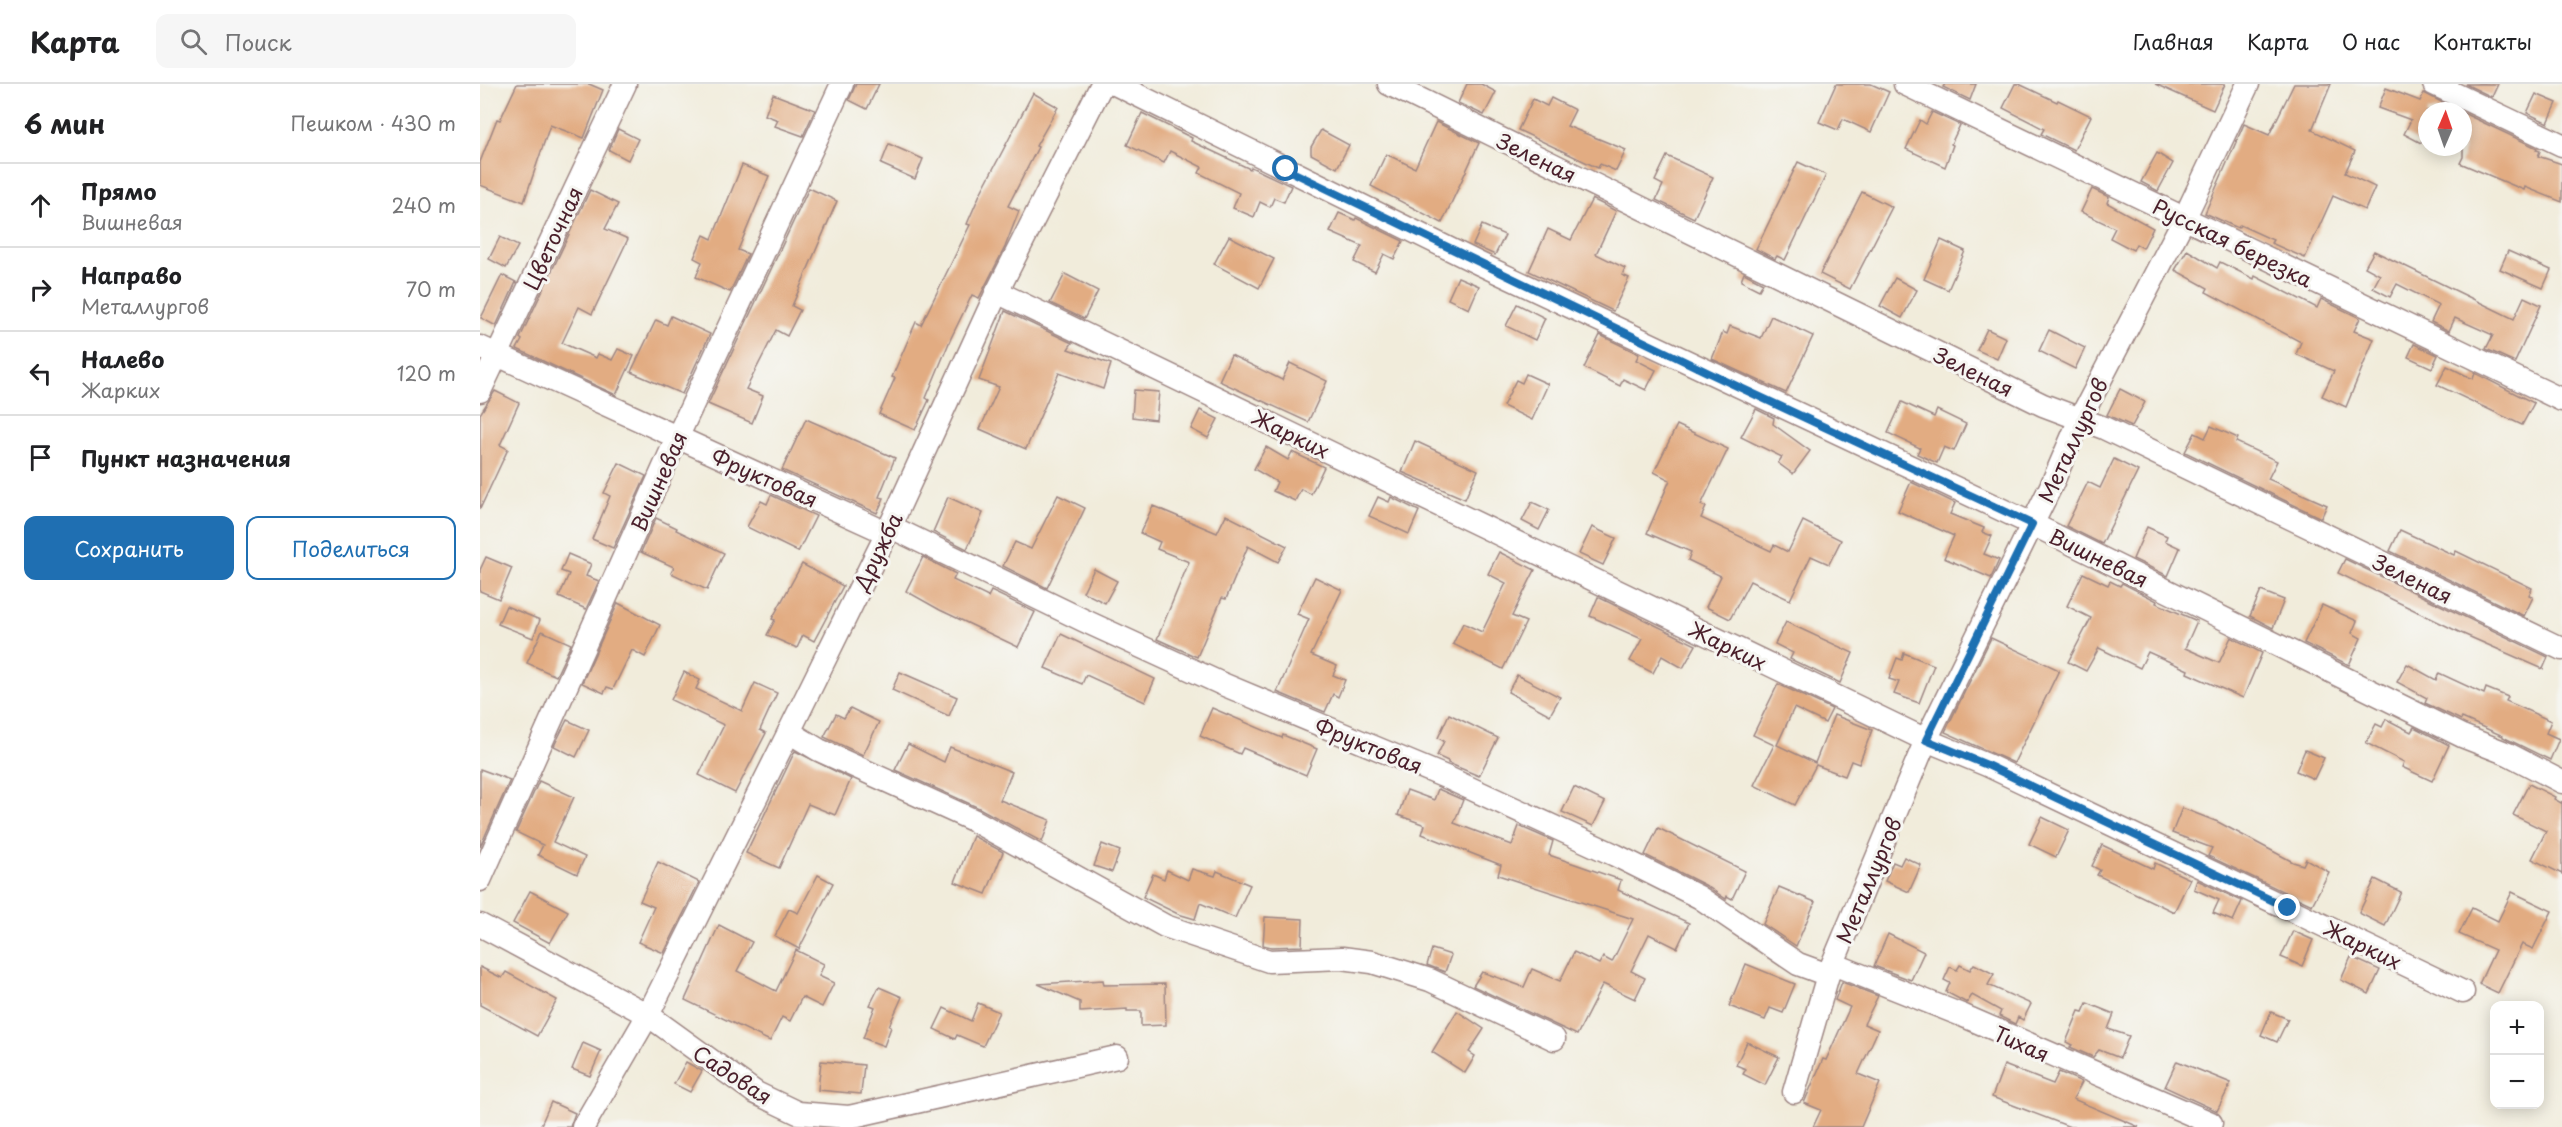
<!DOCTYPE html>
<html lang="ru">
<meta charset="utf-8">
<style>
:root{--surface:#fff;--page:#f6f6f6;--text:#202124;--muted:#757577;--line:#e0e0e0;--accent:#1f6fb2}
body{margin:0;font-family:"Playpen Sans",sans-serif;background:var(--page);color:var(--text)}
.controls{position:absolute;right:18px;bottom:18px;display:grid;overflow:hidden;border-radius:12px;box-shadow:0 3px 15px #0003}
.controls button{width:54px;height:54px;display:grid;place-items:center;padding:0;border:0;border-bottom:2px solid var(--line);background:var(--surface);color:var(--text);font:30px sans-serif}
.compass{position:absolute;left:1938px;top:18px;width:54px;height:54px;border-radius:50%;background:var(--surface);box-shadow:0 3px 15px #0003;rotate:2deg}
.stop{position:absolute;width:18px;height:18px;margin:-14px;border:4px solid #1f6fb2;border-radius:50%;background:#fff}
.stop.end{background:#1f6fb2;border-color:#fff;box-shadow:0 2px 6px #0008}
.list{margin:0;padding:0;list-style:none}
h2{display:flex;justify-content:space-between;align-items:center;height:78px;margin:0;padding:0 24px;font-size:26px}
h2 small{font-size:20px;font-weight:400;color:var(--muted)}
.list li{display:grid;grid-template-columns:39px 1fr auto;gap:18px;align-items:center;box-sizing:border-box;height:84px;padding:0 24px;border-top:2px solid var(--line)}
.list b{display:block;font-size:22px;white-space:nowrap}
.list p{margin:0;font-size:20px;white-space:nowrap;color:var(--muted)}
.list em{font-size:20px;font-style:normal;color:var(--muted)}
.actions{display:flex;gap:12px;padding:18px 24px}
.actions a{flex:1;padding:14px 0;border:2px solid var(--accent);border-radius:12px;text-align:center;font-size:21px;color:var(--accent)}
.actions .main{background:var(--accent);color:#fff}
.icon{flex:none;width:33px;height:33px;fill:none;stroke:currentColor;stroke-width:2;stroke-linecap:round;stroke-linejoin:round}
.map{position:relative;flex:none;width:2082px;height:1043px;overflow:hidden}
header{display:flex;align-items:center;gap:36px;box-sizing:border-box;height:84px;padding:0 30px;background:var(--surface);border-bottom:2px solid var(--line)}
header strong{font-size:28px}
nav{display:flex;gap:33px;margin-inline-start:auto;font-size:21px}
.search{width:420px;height:54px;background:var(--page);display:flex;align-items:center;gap:15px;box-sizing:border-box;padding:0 21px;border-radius:12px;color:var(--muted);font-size:22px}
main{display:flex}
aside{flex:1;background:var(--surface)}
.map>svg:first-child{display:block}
</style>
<header>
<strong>Карта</strong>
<div class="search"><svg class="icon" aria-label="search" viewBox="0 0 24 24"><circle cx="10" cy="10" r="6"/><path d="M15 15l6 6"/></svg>Поиск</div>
<nav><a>Главная</a><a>Карта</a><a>О нас</a><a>Контакты</a></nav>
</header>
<main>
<aside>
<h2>6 мин<small>Пешком · 430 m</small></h2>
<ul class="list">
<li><svg class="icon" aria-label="ahead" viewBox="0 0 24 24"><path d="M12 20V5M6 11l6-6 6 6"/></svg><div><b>Прямо</b><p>Вишневая</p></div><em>240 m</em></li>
<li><svg class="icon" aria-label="right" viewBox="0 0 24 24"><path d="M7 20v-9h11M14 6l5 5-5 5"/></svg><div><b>Направо</b><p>Металлургов</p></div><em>70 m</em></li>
<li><svg class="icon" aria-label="left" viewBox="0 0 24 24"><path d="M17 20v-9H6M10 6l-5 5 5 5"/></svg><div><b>Налево</b><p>Жарких</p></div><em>120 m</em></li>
<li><svg class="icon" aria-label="arrive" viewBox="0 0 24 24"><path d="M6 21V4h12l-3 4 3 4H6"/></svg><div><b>Пункт назначения</b></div></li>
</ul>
<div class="actions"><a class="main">Сохранить</a><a>Поделиться</a></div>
</aside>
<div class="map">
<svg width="2082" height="1043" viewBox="0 0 2082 1043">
<rect width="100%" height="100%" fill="#f6f6f2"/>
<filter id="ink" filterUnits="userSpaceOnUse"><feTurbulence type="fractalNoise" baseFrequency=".0167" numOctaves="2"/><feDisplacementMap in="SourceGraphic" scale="12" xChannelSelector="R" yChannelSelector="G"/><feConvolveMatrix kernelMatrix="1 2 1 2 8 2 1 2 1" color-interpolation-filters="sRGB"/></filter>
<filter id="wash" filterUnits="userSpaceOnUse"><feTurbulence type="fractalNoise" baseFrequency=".008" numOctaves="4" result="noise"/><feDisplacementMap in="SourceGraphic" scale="24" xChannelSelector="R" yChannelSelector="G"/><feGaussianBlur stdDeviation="1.35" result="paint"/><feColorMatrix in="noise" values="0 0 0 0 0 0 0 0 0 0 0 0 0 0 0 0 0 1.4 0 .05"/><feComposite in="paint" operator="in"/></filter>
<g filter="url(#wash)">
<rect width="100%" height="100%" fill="#f1ecdb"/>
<g id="blocks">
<!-- building -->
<g fill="#e2ac82">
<polygon points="37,0 109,0 123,6 104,54 70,41 44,118 0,101 0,78 17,35 20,36"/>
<polygon points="376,0 399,0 387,25 369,16"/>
<polygon points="987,0 1001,0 1016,8 1004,31 978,19"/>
<polygon points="1356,0 1391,0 1409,8 1391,48 1363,35 1358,46 1339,38"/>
<polygon points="1465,0 1496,0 1490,16 1463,3"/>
<polygon points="1535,0 1539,0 1577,18 1578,16 1611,32 1594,66 1561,50 1564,45 1523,24"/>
<polygon points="1675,0 1745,0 1733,26"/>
<polygon points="1814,0 1851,0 1832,46 1875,67 1865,89 1895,103 1885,126 1853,112 1825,174 1791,159 1793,156 1760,141 1758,144 1725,129 1764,40 1789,51"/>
<polygon points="1985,0 2018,0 2012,13"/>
<polygon points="1906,4 1940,17 1944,9 1979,27 1947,27 1947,46 1941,59 1924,50 1931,36 1898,24"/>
<polygon points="553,9 578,23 556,62 558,63 528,122 539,127 525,163 499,214 492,211 471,254 446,314 449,316 435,346 399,330 415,294 412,293 436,238 441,241 490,141 487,140 500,110"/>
<polygon points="293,10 335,26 323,52 295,42 298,36 285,31"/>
<polygon points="2056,10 2077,19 2068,39 2047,29"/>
<polygon points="1071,14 1095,26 1087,42 1146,66 1136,87 1120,80 1118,84 1038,46 1053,15 1067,22"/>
<polygon points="1452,28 1480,41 1471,60 1473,61 1465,83 1426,65 1440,36 1446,40"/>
<polygon points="662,29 712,54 711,57 770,85 771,83 811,102 804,118 794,114 790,123 780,118 774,133 753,124 759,109 719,89 722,83 690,67 684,79 647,61"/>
<polygon points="1983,29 2057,64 2056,66 2060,67 2058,72 2082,80 2082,118 2045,103 2044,106 1980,79 1983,73"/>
<polygon points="956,38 999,59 962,139 891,102 906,70 935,84"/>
<polygon points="138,45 158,55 148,76 129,66"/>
<polygon points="841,46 869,61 857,84 831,70 831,63"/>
<polygon points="409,60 443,75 435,95 401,80"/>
<polygon points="1677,69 1693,79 1678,107 1661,98"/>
<polygon points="1187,72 1233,93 1214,134 1176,116 1183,101 1175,97"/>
<polygon points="1318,78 1346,91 1305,176 1297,172 1295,175 1276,165"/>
<polygon points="262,81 289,92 258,166 268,170 250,208 216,193 222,178 214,174 224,151 232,155"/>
<polygon points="329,104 357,117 312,222 320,226 307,252 296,246 266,305 283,312 272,339 228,320"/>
<polygon points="1612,105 1629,113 1627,119 1673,144 1663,164 1656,160 1653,166 1630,154 1635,144 1601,128"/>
<polygon points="110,106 138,120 125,145 148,155 112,230 99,223 82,259 116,274 118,270 132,276 138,265 154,272 136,311 37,265 42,256 40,254"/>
<polygon points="1382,108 1412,123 1370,205 1340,190"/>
<polygon points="1112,115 1136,127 1116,170 1145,184 1142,191 1149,194 1133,227 1049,187 1068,145 1091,156"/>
<polygon points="859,129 875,136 876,134 923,157 914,175 904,170 895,188 874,178 882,162 850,148"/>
<polygon points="1002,141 1025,151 1015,171 993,161"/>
<polygon points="749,152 794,175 779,204 734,180"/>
<polygon points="20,153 38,162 26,184 9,175"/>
<polygon points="1461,156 1485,167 1468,206 1444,195"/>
<polygon points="1707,166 1737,184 1740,178 1774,195 1775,192 1837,224 1841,215 1880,234 1874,247 1894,255 1866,323 1842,312 1854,287 1816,270 1821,258 1726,208 1728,204 1695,186"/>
<polygon points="1894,167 2034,235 2044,213 2061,221 2035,278 2006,265 2013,251 1975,234 1969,247 1951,238 1959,221 1917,200 1910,213 1893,204 1900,191 1885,183"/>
<polygon points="2028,167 2071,186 2063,204 2020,185"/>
<polygon points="1264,189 1283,199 1279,206 1261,197"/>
<polygon points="585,190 618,207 604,235 570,219"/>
<polygon points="22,191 36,198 16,242 1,234"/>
<polygon points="978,193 999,202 989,225 968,215"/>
<polygon points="1415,194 1437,206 1422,234 1400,222"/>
<polygon points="1037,220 1065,234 1055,256 1026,242"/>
<polygon points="525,227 592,259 588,265 631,280 623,305 579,289 546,365 500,345 519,303 499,296"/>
<polygon points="191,232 230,250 202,310 151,288 176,236 187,241"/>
<polygon points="1291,232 1333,252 1306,309 1232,275 1243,248 1247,250 1250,242 1281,254"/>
<polygon points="1507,245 1526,254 1517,275 1497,266"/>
<polygon points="1569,246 1605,264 1595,285 1559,267"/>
<polygon points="1120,251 1159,270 1156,276 1176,286 1166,306 1143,295 1140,302 1104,284"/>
<polygon points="1934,260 1958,271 1952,284 1928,273"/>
<polygon points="751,271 802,296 810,279 847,297 828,338 739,297"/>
<polygon points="1967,282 1993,295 1995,289 2054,319 2042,341 1957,301"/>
<polygon points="1046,290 1068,300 1052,336 1023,322 1036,296 1042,299"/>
<polygon points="1640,305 1665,318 1652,342 1627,331"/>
<polygon points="654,306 679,308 676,336 652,333"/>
<polygon points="15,307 39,319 20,361 28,365 0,425 0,330"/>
<polygon points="1422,318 1454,333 1457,326 1486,340 1474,367 1464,363 1457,379 1437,370 1440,364 1408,349"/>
<polygon points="1276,325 1294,334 1293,340 1330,367 1313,390 1298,379 1302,373 1261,353"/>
<polygon points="720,326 738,335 728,354 711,345"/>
<polygon points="326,335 415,374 399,413 404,414 397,429 302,386"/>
<polygon points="1197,341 1248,365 1221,421 1226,423 1221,434 1291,467 1294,461 1308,468 1323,437 1361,456 1349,480 1331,472 1310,516 1270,497 1250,535 1226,523 1241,492 1208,476 1211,468 1167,449 1190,396 1174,388"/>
<polygon points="1731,342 1758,354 1756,358 1797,377 1788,395 1847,421 1841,434 1705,368 1715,349 1725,354"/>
<polygon points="935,357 998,386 985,415 922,388"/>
<polygon points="786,363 808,376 812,368 844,383 831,410 821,405 815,417 793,407 797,398 774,385"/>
<polygon points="1634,375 1658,387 1622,460 1586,442 1608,398 1620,404"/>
<polygon points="139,379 166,392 133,464 112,455 130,412 124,409"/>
<polygon points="1431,398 1475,419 1470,430 1504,444 1502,448 1512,452 1504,470 1519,476 1511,494 1464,474 1474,452 1418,427"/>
<polygon points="291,411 336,432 318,468 267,443 281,417 287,420"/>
<polygon points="578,411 605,424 567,504 523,482 535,458 551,465"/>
<polygon points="468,413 503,429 487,465 453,448"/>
<polygon points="898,413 909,418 911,413 939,427 929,450 889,432"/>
<polygon points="1052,418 1069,426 1059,446 1042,437"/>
<polygon points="673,422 737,449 746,431 807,462 798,478 768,462 746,515 742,514 717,573 677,555 709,478 677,465 680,458 660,449"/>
<polygon points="176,434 197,444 196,446 244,469 227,506 191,489 194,483 161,468"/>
<polygon points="1112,443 1136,454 1123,481 1099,470"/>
<polygon points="1667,443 1687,452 1685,457 1700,464 1688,492 1653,475"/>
<polygon points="1920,446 1974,471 1976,467 2052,504 2049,511 2053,513 2044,532 1910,467"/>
<polygon points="1019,468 1055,486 1032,532 1046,538 1023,585 973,560 983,539 1002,548 1026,499 1008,490"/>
<polygon points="88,470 111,480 106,492 119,497 106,525 79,513 89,490 81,487"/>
<polygon points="6,473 32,484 19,515 0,507 0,486"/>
<polygon points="443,473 476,490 473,496 508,513 511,507 555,528 538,563 460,526 426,507"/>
<polygon points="1865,475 2068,573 2063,585 1981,549 1858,489"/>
<polygon points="322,480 363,502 334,557 323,551 317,564 287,551 295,536 292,535"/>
<polygon points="614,485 637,497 625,519 603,508"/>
<polygon points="1603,489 1628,501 1630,497 1640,502 1642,499 1677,517 1676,519 1717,537 1705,564 1739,579 1751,553 1782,569 1763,614 1707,589 1708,586 1668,568 1660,584 1619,564 1606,587 1588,578 1611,534 1587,522"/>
<polygon points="835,493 862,506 831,571 857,582 853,591 865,596 858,613 853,610 845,628 797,608 829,535 817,530"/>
<polygon points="1781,507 1804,516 1793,544 1770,532"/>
<polygon points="1118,513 1216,561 1203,584 1182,572 1173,589 1150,577 1162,555 1110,532"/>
<polygon points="138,519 180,541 165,573 152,566 133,605 127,603 124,609 102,599"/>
<polygon points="1842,521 1877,537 1872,549 1881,554 1869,581 1824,559"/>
<polygon points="26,522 60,536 53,554 18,540"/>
<polygon points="1306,538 1373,569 1360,599 1310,575 1313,569 1295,560"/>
<polygon points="62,547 91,560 76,592 47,579"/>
<polygon points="581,550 675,595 665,618 606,591 602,600 565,584"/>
<polygon points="1511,554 1579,586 1534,679 1465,648"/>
<polygon points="1424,569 1454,581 1439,619 1414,610 1419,598 1409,595 1417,574 1422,576"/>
<polygon points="1927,580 1956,596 1959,589 2004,610 2006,604 2028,613 2026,617 2071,637 2066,649 2079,655 2070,676 2023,653 2023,652 1982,634 1981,636 1945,619 1947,614 1917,598"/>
<polygon points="204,588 220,596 216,605 262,627 275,599 297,609 280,646 286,649 255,709 219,691 244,641 191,616"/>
<polygon points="420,588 477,613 469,632 412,606"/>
<polygon points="1037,591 1080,613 1070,631 1028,608"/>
<polygon points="1298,600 1352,625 1345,639 1314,624 1297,661 1335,679 1354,631 1392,646 1379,680 1371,677 1365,692 1336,681 1315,721 1274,701 1294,661 1273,651"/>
<polygon points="370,624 399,638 383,671 344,653 356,630 364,634"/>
<polygon points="732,624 802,654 803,651 837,665 826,691 763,664 760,670 720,652"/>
<polygon points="969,630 1018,654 999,692 968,679 968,677 957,672 964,657 958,654"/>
<polygon points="1906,635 1931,648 1934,643 1969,661 1952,697 1922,683 1924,678 1886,659 1896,640 1902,643"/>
<polygon points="87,636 109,646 96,673 74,662"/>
<polygon points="428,660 464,678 470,663 532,688 520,716 570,736 562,758 499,724 415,686"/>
<polygon points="1825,666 1844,674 1834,695 1816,687"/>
<polygon points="315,667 371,695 355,731 328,720 299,784 266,769"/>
<polygon points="0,685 30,696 0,763"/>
<polygon points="59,697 94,713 73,758 105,773 97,790 58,771 63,761 36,748"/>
<polygon points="2049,700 2075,713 2074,715 2081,719 2082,717 2082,790 2052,775 2066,747 2033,731"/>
<polygon points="1094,703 1125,718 1113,742 1082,728"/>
<polygon points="958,705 983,716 974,739 1032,761 1039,742 1073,757 1069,771 1141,796 1138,806 1209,839 1197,864 1169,850 1151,887 1165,894 1155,915 1123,900 1097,951 993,902 1002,888 1044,903 1052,885 1080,897 1094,868 1119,880 1123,873 1132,878 1153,835 1018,791 1021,781 942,750 945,741 918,731 927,706 954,716"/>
<polygon points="1702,724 1738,738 1813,778 1823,781 1826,775 1849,788 1832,821 1728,772 1732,764 1692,749"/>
<polygon points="1562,733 1589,746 1576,773 1549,760"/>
<polygon points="1178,744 1265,787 1252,815 1247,812 1246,815 1225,801 1165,771"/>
<polygon points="493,752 523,768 506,810 475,798"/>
<polygon points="622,760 640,767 632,788 614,782"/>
<polygon points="1622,761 1673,785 1675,779 1710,795 1694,828 1617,791 1620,786 1612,782"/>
<polygon points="1424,773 1441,781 1429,808 1405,797 1413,778 1420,781"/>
<polygon points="178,778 219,798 184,869 158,858 174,823 160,817"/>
<polygon points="712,785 735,792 737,787 770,801 755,834 720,819 715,835 698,830 663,813 673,790 684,795 687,786 708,796"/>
<polygon points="338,791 353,799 319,865 295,852 309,825 318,829"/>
<polygon points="1895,795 1921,808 1905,842 1879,829"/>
<polygon points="1717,796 1762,817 1753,837 1733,829 1739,816 1714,805"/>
<polygon points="1299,803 1335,818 1316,862 1283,840"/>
<polygon points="50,807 88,827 70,859 33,839"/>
<polygon points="2032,808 2072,827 2053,865 2042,860 2018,909 1999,900 2015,866 1979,850 1992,824 2018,837"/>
<polygon points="785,833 823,835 822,862 791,863 783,861"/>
<polygon points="239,841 272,858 257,887 296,907 316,866 344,880 339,892 354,899 342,923 322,913 310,937 302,933 290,957 205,916"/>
<polygon points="1813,847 1833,856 1822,882 1801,873"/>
<polygon points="1408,850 1444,868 1431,896 1394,882"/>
<polygon points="952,865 971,871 965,888 947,881"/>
<polygon points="1871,873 1900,886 1889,910 1861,896"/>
<polygon points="1266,880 1315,900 1303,929 1290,924 1285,936 1249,922"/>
<polygon points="1494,880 1514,890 1508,901 1551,920 1543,936 1538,933 1535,940 1519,932 1521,927 1492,911 1487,919 1466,908 1470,899 1464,896 1470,883 1477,886 1480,881 1490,886"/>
<polygon points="0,883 22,894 26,888 77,916 57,952 0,921"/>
<polygon points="623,896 624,901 685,900 686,941 661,942 661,927 647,927 647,925 600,928 600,918 558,900"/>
<polygon points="1362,898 1398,912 1384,940 1398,946 1378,990 1400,999 1381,1043 1333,1043 1341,1026 1324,1019 1343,975 1346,976 1370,923 1355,916"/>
<polygon points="399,903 422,913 409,942 411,943 404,962 383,954 395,923 390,921"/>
<polygon points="498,919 519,928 503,962 477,951 475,955 454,945 464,924 491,937"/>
<polygon points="1607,919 1634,930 1628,945 1649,952 1640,974 1619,966 1613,973 1590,963 1592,961 1586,958 1599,927 1603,928"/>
<polygon points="977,927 1004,945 989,968 995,972 985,989 952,968"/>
<polygon points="1791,928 1808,935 1797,958 1781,951"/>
<polygon points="1267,958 1299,973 1285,1001 1263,990 1266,985 1256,981"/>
<polygon points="103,959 121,967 110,992 92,985"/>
<polygon points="341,977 384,981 381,1010 338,1006"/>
<polygon points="1697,977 1751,999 1737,1027 1685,1003"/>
<polygon points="206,978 222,987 210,1008 194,1000"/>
<polygon points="1524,981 1573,1000 1579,988 1602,998 1593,1015 1659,1043 1590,1043 1512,1013"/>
<polygon points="71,1018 95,1029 90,1043 60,1043"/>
</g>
</g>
</g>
<g filter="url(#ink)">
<use href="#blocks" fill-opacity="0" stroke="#9e8683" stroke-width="1.5"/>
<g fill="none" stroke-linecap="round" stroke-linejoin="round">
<defs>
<g id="minor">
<polyline points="635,0 1000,180 1552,440 1982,652 2028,670 2082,698"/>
<polyline points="909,0 1563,321 1624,344 2082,565"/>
<polyline points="1425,0 2082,316"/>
<polyline points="1954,0 2082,61"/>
<polyline points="517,208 1446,656 1507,681 1983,908"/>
<polyline points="0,263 407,449"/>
<polyline points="0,307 145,0"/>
<polyline points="409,442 605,537 740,599 968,694 1135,771 1219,813 1318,880 1348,891"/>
<polyline points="309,648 339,666 493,736 685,842 789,877 862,874 892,878 950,896 1074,955"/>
<polyline points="0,796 197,354 362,0"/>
<polyline points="0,841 168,931 276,1009 318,1029 369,1033 637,973"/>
<polyline points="1353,880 1484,932 1731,1039"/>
<polyline points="1314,1008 1348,891 1446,656 1572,400 1600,335 1704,135 1768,0"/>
<polyline points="103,1043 168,931 309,648 407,449 517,208 622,0"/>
</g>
</defs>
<!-- minor casing -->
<use href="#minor" stroke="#9e8683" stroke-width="25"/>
<!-- minor -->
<use href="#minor" stroke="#fff" stroke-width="22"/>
</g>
</g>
<g fill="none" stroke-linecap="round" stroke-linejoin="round" filter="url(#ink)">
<!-- route -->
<polyline stroke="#1f6fb2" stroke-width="8" points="806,85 1229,289 1552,440 1446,656 1507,681 1808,824"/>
</g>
<g text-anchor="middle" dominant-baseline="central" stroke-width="6" stroke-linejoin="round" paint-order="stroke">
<!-- street labels -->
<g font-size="21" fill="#4a1f2b" stroke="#f6f6f2">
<text transform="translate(1057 73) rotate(26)">Зеленая</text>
<text transform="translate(72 154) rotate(-65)">Цветочная</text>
<text transform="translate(1753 158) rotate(26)">Русская березка</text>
<text transform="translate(1494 287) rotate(26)">Зеленая</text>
<text transform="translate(811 349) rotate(26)">Жарких</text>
<text transform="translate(1592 356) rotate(-65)">Металлургов</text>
<text transform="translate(285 393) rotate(24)">Фруктовая</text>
<text transform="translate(178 397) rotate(-66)">Вишневая</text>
<text transform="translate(397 467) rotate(-64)">Дружба</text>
<text transform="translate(1619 473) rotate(26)">Вишневая</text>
<text transform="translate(1933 494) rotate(26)">Зеленая</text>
<text transform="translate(1248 561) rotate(26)">Жарких</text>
<text transform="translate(889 661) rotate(22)">Фруктовая</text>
<text transform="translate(1388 796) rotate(-67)">Металлургов</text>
<text transform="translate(1883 860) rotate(26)">Жарких</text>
<text transform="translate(1542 959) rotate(24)">Тихая</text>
<text transform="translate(253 990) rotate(33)">Садовая</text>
</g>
</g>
</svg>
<div class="controls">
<button>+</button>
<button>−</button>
</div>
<svg class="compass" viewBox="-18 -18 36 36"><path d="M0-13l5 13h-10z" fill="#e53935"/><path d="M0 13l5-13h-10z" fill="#757577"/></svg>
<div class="stop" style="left:806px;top:85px"></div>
<div class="stop end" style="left:1808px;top:824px"></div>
</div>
</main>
